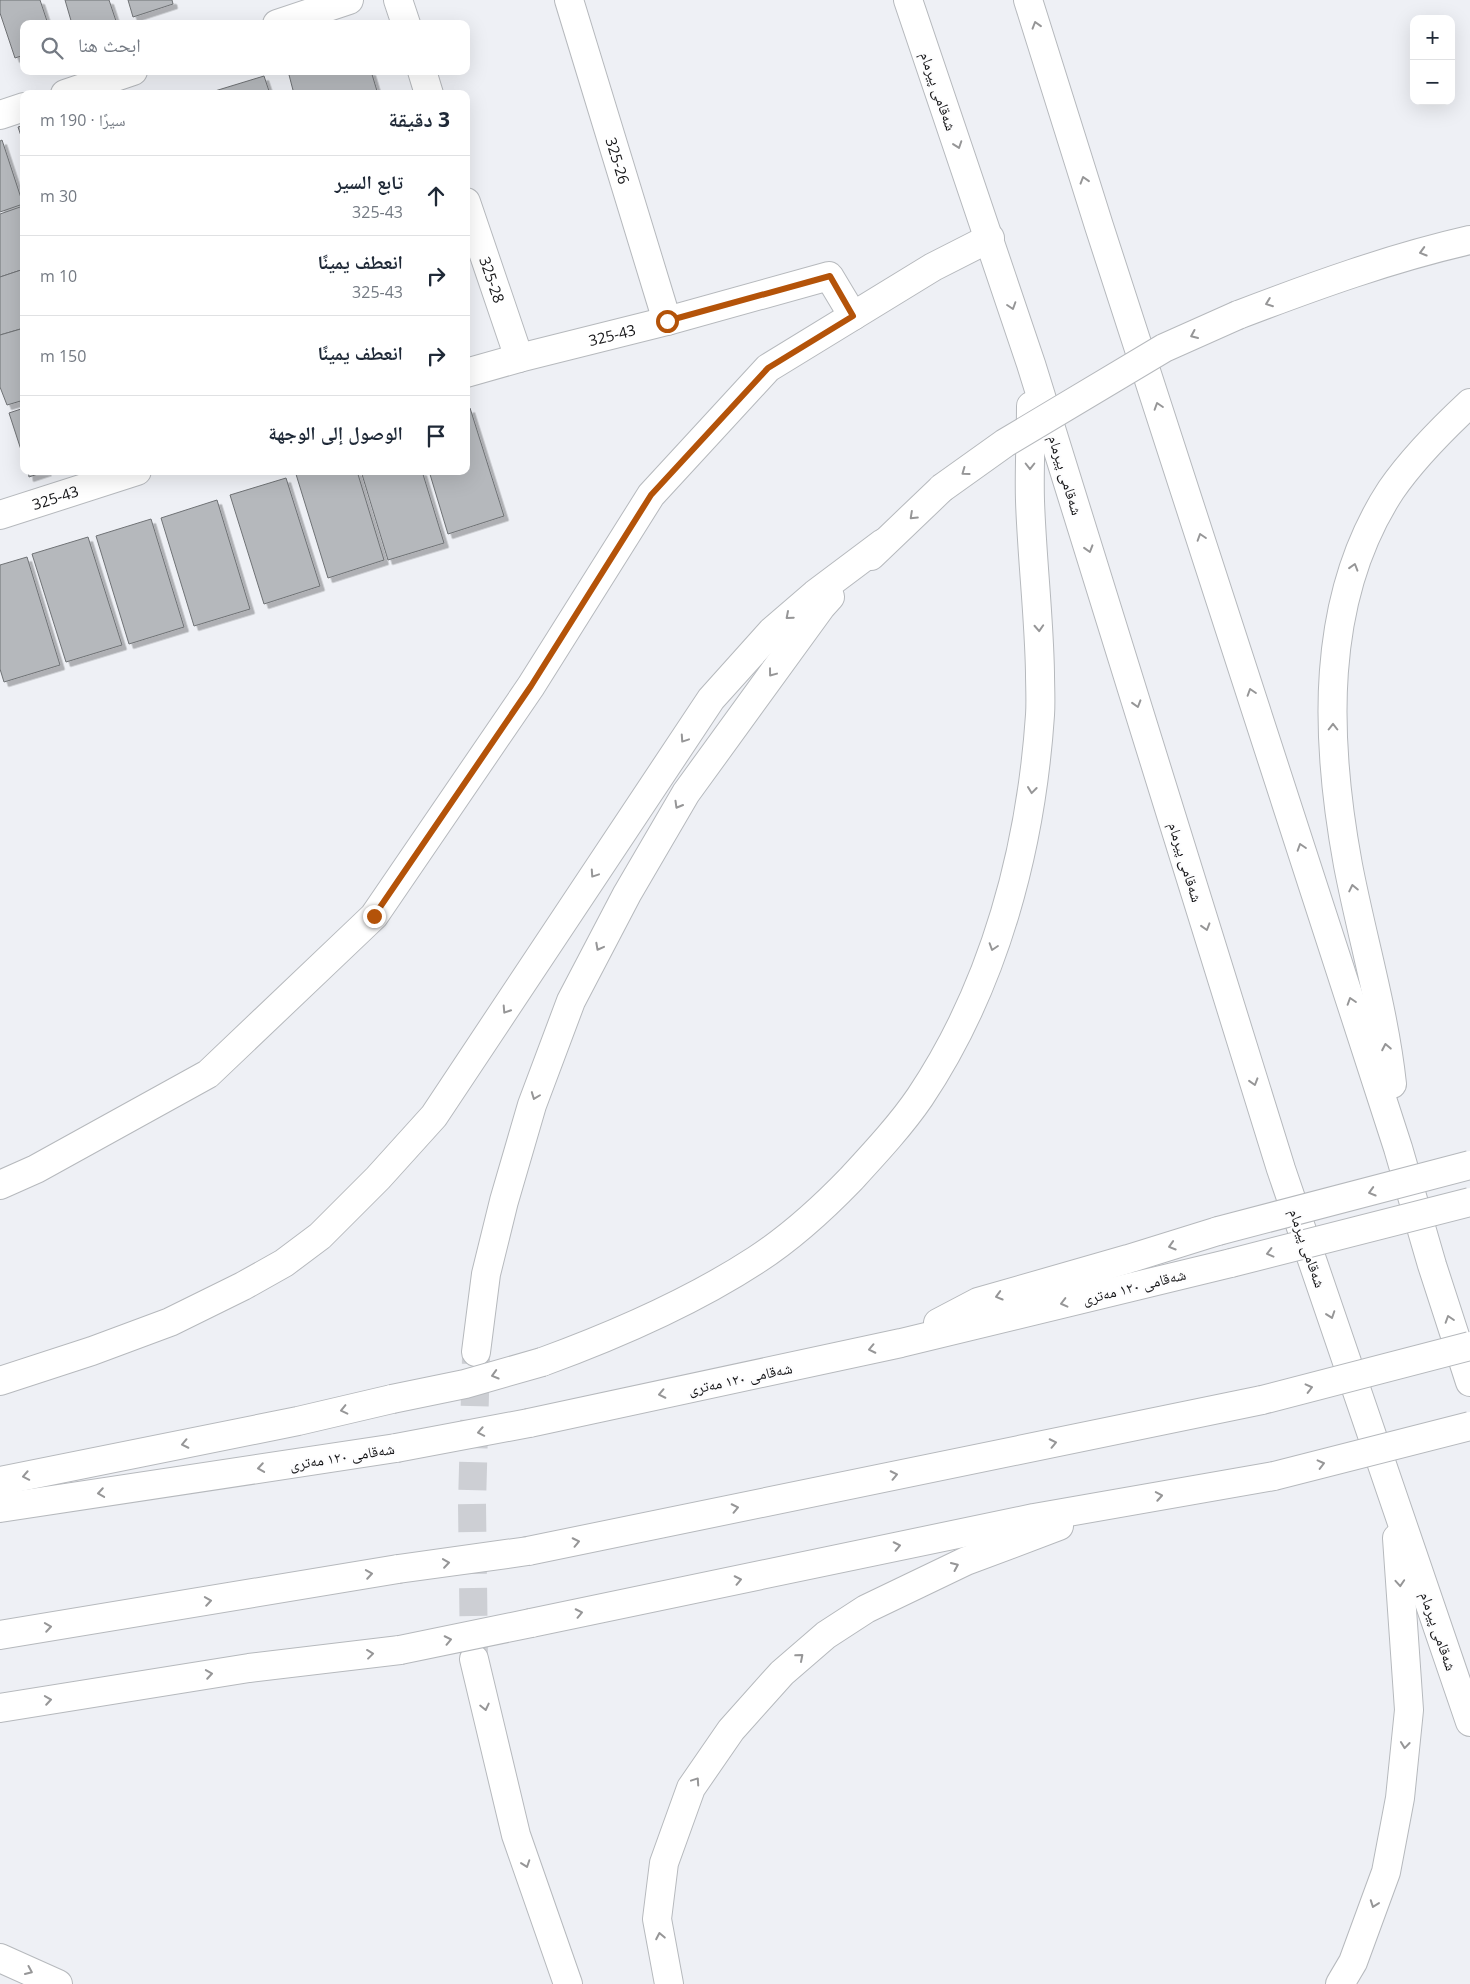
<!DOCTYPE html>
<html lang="ar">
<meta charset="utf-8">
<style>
:root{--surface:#fff;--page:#f6f6f7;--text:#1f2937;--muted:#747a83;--line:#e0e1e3}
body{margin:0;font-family:"Open Sans","Noto Naskh Arabic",sans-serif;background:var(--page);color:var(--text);direction:rtl}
.controls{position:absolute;right:15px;top:15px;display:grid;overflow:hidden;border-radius:10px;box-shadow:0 5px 20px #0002}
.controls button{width:45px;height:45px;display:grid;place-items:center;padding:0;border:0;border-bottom:1px solid var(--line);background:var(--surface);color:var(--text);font:25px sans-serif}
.stop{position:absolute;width:15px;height:15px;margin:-11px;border:4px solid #b45309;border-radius:50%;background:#fff}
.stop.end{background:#b45309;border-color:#fff;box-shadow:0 1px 5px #0008}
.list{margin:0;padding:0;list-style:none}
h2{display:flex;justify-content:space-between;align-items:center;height:65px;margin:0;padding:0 20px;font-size:21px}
h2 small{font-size:16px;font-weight:400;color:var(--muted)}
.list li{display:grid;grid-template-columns:32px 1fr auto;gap:15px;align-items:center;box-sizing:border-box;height:80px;padding:0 20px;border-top:1px solid var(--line)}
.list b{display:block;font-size:19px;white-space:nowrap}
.list p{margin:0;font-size:16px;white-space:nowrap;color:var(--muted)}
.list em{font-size:16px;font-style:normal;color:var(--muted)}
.icon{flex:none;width:28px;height:28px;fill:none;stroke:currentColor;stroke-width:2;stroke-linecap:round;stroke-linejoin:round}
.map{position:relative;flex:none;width:1470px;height:1984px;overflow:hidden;direction:ltr}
.search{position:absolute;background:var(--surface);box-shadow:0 5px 20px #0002;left:20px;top:20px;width:450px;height:55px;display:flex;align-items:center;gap:12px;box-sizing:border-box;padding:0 18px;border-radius:10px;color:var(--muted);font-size:19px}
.panel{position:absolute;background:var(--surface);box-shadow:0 5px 20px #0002;left:20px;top:90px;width:450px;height:385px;border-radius:10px;direction:rtl}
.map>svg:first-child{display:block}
</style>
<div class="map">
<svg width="1470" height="1984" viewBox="0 0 1470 1984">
<defs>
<filter id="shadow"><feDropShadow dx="4.5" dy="4.5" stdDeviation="0" flood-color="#0004"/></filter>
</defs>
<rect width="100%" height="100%" fill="#eef0f5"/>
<!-- building -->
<g fill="#b5b8bc" stroke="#6f7275" filter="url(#shadow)">
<polygon points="0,0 40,0 48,24 24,24 24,55 15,58 0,13"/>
<polygon points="65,0 109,0 117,24 72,24"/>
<polygon points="128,0 172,0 173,4 133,17"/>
<polygon points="288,71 371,71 377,91 367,94 294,94"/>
<polygon points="264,76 270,94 205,94"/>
<polygon points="24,125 24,145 18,127"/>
<polygon points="2,140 23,204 0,212 0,141"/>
<polygon points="23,206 24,269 0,277 0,214"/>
<polygon points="24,269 24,328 0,335 0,277"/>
<polygon points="24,328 24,400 7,405 0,387 0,335"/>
<polygon points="24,408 24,459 9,413"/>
<polygon points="470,408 504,516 448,534 429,471 466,471 466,410"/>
<polygon points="28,471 47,471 29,477"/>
<polygon points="295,471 357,471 384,560 328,578"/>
<polygon points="361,471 422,471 444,543 388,560"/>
<polygon points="286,478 320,586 264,604 230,495"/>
<polygon points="217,500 250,609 194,626 161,518"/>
<polygon points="151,519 184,627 129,644 96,536"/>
<polygon points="88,537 122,645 66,662 32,554"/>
<polygon points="27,557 60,665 4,682 0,669 0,565"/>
</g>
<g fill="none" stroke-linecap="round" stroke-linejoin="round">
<!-- highway-tunnel -->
<polyline stroke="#cdcfd4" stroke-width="28" stroke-dasharray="28 14" stroke-linecap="butt" points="474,1658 472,1504 476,1358"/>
<defs>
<g id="minor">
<polyline points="398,0 406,24"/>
<path id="s1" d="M 569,0 L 667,321"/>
<polyline points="277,24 349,0"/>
<polyline points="422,71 429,94"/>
<polyline points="65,94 133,71"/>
<polyline points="0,115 24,107"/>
<path id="s2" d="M 466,202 L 519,358"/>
<path id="s3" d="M 466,373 L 519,358 L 667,321 L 829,276 L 853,316"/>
<path id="s4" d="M 0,515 L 137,471"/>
<polyline points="0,1185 36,1169 208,1074 374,916 531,686 651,495 768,368 933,267 990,238"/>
</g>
<g id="highway">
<polyline points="908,0 1031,364 1281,1169 1470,1722"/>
<polyline points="1028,0 1099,226 1398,1148 1432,1265 1470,1382"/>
<path d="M 1238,315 C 1314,286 1391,258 1470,240"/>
<polyline points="871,556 942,488"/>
<path d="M 1392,1084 C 1384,1010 1362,938 1348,865 C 1325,740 1319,600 1391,490 C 1413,458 1441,430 1470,403"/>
<polyline points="938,1323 978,1302 1128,1259 1218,1231"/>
<polyline points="476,1352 486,1274 504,1201 532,1105 571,1001 627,894 686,793 821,607 830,597"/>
<path d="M 542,1362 C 616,1335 690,1303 756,1260 C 790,1238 823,1208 851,1179 C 874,1154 901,1125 920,1097 C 995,985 1031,848 1040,715 C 1041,701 1040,687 1040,673 C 1039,616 1032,559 1030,501 C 1029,470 1031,438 1031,406"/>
<polyline points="0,1381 92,1351 170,1322 243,1286 284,1263 320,1236 378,1178 434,1116 711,699 772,631 815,594 883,543"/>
<polyline points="529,1423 901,1343 1231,1263"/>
<polyline points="0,1481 298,1421 392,1399"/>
<polyline points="0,1508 396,1448"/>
<polyline points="528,1551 1262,1400"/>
<polyline points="531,1623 1034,1518 1274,1476"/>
<polyline points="0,1635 398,1569"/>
<polyline points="474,1659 516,1835 568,1984"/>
<polyline points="0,1708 249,1668 400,1650"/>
<polyline points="0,1958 58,1984"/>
<polyline points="669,1984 657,1919 664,1863 691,1788 731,1730 782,1673 826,1635 866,1609 966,1561 1059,1526"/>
<polyline points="1340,1984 1353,1962 1386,1872 1400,1798 1409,1710 1397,1538"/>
</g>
</defs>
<!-- minor casing -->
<use href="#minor" stroke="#b6b9bd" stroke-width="30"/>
<!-- highway casing -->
<use href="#highway" stroke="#b6b9bd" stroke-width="30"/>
<!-- minor -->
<use href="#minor" stroke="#fff" stroke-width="28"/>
<!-- highway -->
<use href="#highway" stroke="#fff" stroke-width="28"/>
<defs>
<g id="highway-bridge">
<polyline points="942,488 1005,443 1164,348 1238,315"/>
<polyline points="1218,1231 1470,1165"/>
<polyline points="1231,1263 1470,1202"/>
<polyline points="392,1399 465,1384 542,1362"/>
<polyline points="1262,1400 1470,1346"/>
<polyline points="396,1448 529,1423"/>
<polyline points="1274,1476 1470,1426"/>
<polyline points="398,1569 528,1551"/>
<polyline points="400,1650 531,1623"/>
</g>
</defs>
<!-- highway-bridge casing -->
<use href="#highway-bridge" stroke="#b6b9bd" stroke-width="30" stroke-linecap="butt"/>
<!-- highway-bridge -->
<use href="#highway-bridge" stroke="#fff" stroke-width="28"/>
</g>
<!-- one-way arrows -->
<defs><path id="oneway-chevron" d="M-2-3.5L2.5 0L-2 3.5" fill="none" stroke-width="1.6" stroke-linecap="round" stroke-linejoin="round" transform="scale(1.25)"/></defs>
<g stroke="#969697">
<use href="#oneway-chevron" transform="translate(1036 25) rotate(-107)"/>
<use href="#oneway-chevron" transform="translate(958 145) rotate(71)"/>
<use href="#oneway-chevron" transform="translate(1084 180) rotate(-107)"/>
<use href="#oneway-chevron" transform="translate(1423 252) rotate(164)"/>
<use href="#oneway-chevron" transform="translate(1269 303) rotate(159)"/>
<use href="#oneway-chevron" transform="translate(1012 306) rotate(72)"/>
<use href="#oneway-chevron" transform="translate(1194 335) rotate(156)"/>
<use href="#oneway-chevron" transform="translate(1158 406) rotate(-108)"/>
<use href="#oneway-chevron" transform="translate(1030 466) rotate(90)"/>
<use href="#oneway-chevron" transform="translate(965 472) rotate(144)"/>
<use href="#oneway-chevron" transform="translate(913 516) rotate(137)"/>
<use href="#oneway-chevron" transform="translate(1201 537) rotate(-108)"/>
<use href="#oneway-chevron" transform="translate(1089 549) rotate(73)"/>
<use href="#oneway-chevron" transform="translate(1354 567) rotate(-73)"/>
<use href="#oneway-chevron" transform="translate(789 616) rotate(139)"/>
<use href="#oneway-chevron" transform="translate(1039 628) rotate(87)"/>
<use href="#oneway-chevron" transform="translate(772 673) rotate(127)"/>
<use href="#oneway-chevron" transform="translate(1251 692) rotate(-108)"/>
<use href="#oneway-chevron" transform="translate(1137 704) rotate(73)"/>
<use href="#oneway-chevron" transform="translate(1333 727) rotate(-90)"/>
<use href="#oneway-chevron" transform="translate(684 739) rotate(124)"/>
<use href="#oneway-chevron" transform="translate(1032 790) rotate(97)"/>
<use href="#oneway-chevron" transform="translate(678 805) rotate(120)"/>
<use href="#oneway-chevron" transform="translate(1301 847) rotate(-108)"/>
<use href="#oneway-chevron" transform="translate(594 874) rotate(124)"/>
<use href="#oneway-chevron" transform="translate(1353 888) rotate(-102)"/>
<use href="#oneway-chevron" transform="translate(1206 927) rotate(73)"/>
<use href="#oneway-chevron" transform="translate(599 947) rotate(118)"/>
<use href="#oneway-chevron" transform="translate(993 947) rotate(108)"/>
<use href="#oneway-chevron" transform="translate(1351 1001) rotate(-108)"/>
<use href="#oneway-chevron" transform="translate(506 1010) rotate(123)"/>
<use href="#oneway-chevron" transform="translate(1386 1047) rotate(-101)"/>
<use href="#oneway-chevron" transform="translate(1254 1082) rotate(73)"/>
<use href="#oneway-chevron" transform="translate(535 1096) rotate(111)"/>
<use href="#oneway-chevron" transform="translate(1372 1192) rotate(164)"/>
<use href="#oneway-chevron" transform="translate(1172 1246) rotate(163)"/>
<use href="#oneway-chevron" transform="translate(1270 1253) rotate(166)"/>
<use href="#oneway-chevron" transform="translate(999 1296) rotate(164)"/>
<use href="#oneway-chevron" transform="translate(1064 1303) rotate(166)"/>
<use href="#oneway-chevron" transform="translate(1331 1315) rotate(71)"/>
<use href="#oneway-chevron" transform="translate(1449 1319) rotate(-108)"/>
<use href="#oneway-chevron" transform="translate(872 1349) rotate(168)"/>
<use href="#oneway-chevron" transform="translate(495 1375) rotate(164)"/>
<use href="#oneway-chevron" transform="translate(1309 1388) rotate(-14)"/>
<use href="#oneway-chevron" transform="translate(662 1394) rotate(168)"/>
<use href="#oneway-chevron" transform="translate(344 1410) rotate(167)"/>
<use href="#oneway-chevron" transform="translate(481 1432) rotate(169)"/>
<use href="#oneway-chevron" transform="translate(1053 1443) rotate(-12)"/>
<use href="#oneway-chevron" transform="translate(185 1444) rotate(168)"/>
<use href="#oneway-chevron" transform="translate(1321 1464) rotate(-14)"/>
<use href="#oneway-chevron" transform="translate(261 1468) rotate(171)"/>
<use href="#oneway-chevron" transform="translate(894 1475) rotate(-12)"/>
<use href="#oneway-chevron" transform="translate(26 1476) rotate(169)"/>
<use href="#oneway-chevron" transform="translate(101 1493) rotate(171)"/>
<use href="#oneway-chevron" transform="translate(1159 1496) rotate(-10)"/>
<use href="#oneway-chevron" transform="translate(735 1508) rotate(-12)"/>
<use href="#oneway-chevron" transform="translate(576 1542) rotate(-12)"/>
<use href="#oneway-chevron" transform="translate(897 1546) rotate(-12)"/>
<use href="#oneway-chevron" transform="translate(446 1563) rotate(-8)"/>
<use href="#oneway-chevron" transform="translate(955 1566) rotate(-24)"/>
<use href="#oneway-chevron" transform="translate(369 1574) rotate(-9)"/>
<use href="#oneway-chevron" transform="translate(738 1580) rotate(-12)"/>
<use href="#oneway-chevron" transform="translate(1400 1583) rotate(86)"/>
<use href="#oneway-chevron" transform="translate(208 1601) rotate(-9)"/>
<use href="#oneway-chevron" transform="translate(579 1613) rotate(-12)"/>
<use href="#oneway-chevron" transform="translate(48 1627) rotate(-9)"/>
<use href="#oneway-chevron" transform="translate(448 1640) rotate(-12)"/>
<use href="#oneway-chevron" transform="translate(370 1654) rotate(-7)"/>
<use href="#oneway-chevron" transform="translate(800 1657) rotate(-41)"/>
<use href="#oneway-chevron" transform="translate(209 1674) rotate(-9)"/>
<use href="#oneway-chevron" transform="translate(48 1700) rotate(-9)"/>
<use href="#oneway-chevron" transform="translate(485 1707) rotate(77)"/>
<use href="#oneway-chevron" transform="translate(1405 1745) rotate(96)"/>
<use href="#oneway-chevron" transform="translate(696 1781) rotate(-56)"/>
<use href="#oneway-chevron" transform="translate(526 1864) rotate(71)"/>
<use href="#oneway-chevron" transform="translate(1374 1904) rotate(110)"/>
<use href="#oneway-chevron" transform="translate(660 1936) rotate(-101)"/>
<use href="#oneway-chevron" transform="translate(29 1971) rotate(24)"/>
</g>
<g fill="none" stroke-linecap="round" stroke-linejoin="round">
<!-- route -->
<polyline stroke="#b45309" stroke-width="6" points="374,916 531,686 651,495 768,368 853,316 830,276 667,321"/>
</g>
<g text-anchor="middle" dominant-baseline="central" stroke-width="4.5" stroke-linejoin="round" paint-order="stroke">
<!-- street labels -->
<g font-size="15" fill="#151517" stroke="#fdfdfe">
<text transform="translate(939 91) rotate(71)">شەقامی پیرمام</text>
<text stroke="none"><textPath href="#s1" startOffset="168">325-26</textPath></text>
<text stroke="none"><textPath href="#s2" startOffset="82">325-28</textPath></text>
<text stroke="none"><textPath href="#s3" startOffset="151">325-43</textPath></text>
<text transform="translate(1066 475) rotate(73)">شەقامی پیرمام</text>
<text stroke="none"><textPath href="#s4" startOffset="58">325-43</textPath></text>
<text transform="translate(1186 862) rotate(73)">شەقامی پیرمام</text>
<text transform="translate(1308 1248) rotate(71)">شەقامی پیرمام</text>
<text transform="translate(1134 1286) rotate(-14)">شەقامی ١٢٠ مەتری</text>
<text transform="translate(740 1378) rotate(-12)">شەقامی ١٢٠ مەتری</text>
<text transform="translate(342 1456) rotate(-9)">شەقامی ١٢٠ مەتری</text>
<text transform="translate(1439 1631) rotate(71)">شەقامی پیرمام</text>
</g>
</g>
</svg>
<div class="controls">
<button>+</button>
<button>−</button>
</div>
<div class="stop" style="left:667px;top:321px"></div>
<div class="stop end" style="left:374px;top:916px"></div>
<div class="search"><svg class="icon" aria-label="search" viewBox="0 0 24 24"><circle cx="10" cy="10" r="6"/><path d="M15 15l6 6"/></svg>ابحث هنا</div>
<section class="panel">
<h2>3 دقيقة<small>سيرًا · 190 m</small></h2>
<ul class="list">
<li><svg class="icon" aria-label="ahead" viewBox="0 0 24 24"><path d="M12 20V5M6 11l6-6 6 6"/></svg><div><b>تابع السير</b><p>325-43</p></div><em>30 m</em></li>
<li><svg class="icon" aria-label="right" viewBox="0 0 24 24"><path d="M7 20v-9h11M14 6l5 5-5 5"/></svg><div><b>انعطف يمينًا</b><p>325-43</p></div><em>10 m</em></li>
<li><svg class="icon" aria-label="right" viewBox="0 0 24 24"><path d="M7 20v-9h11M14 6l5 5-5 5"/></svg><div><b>انعطف يمينًا</b></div><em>150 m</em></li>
<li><svg class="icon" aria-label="arrive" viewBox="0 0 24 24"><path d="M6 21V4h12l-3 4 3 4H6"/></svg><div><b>الوصول إلى الوجهة</b></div></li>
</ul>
</section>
</div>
